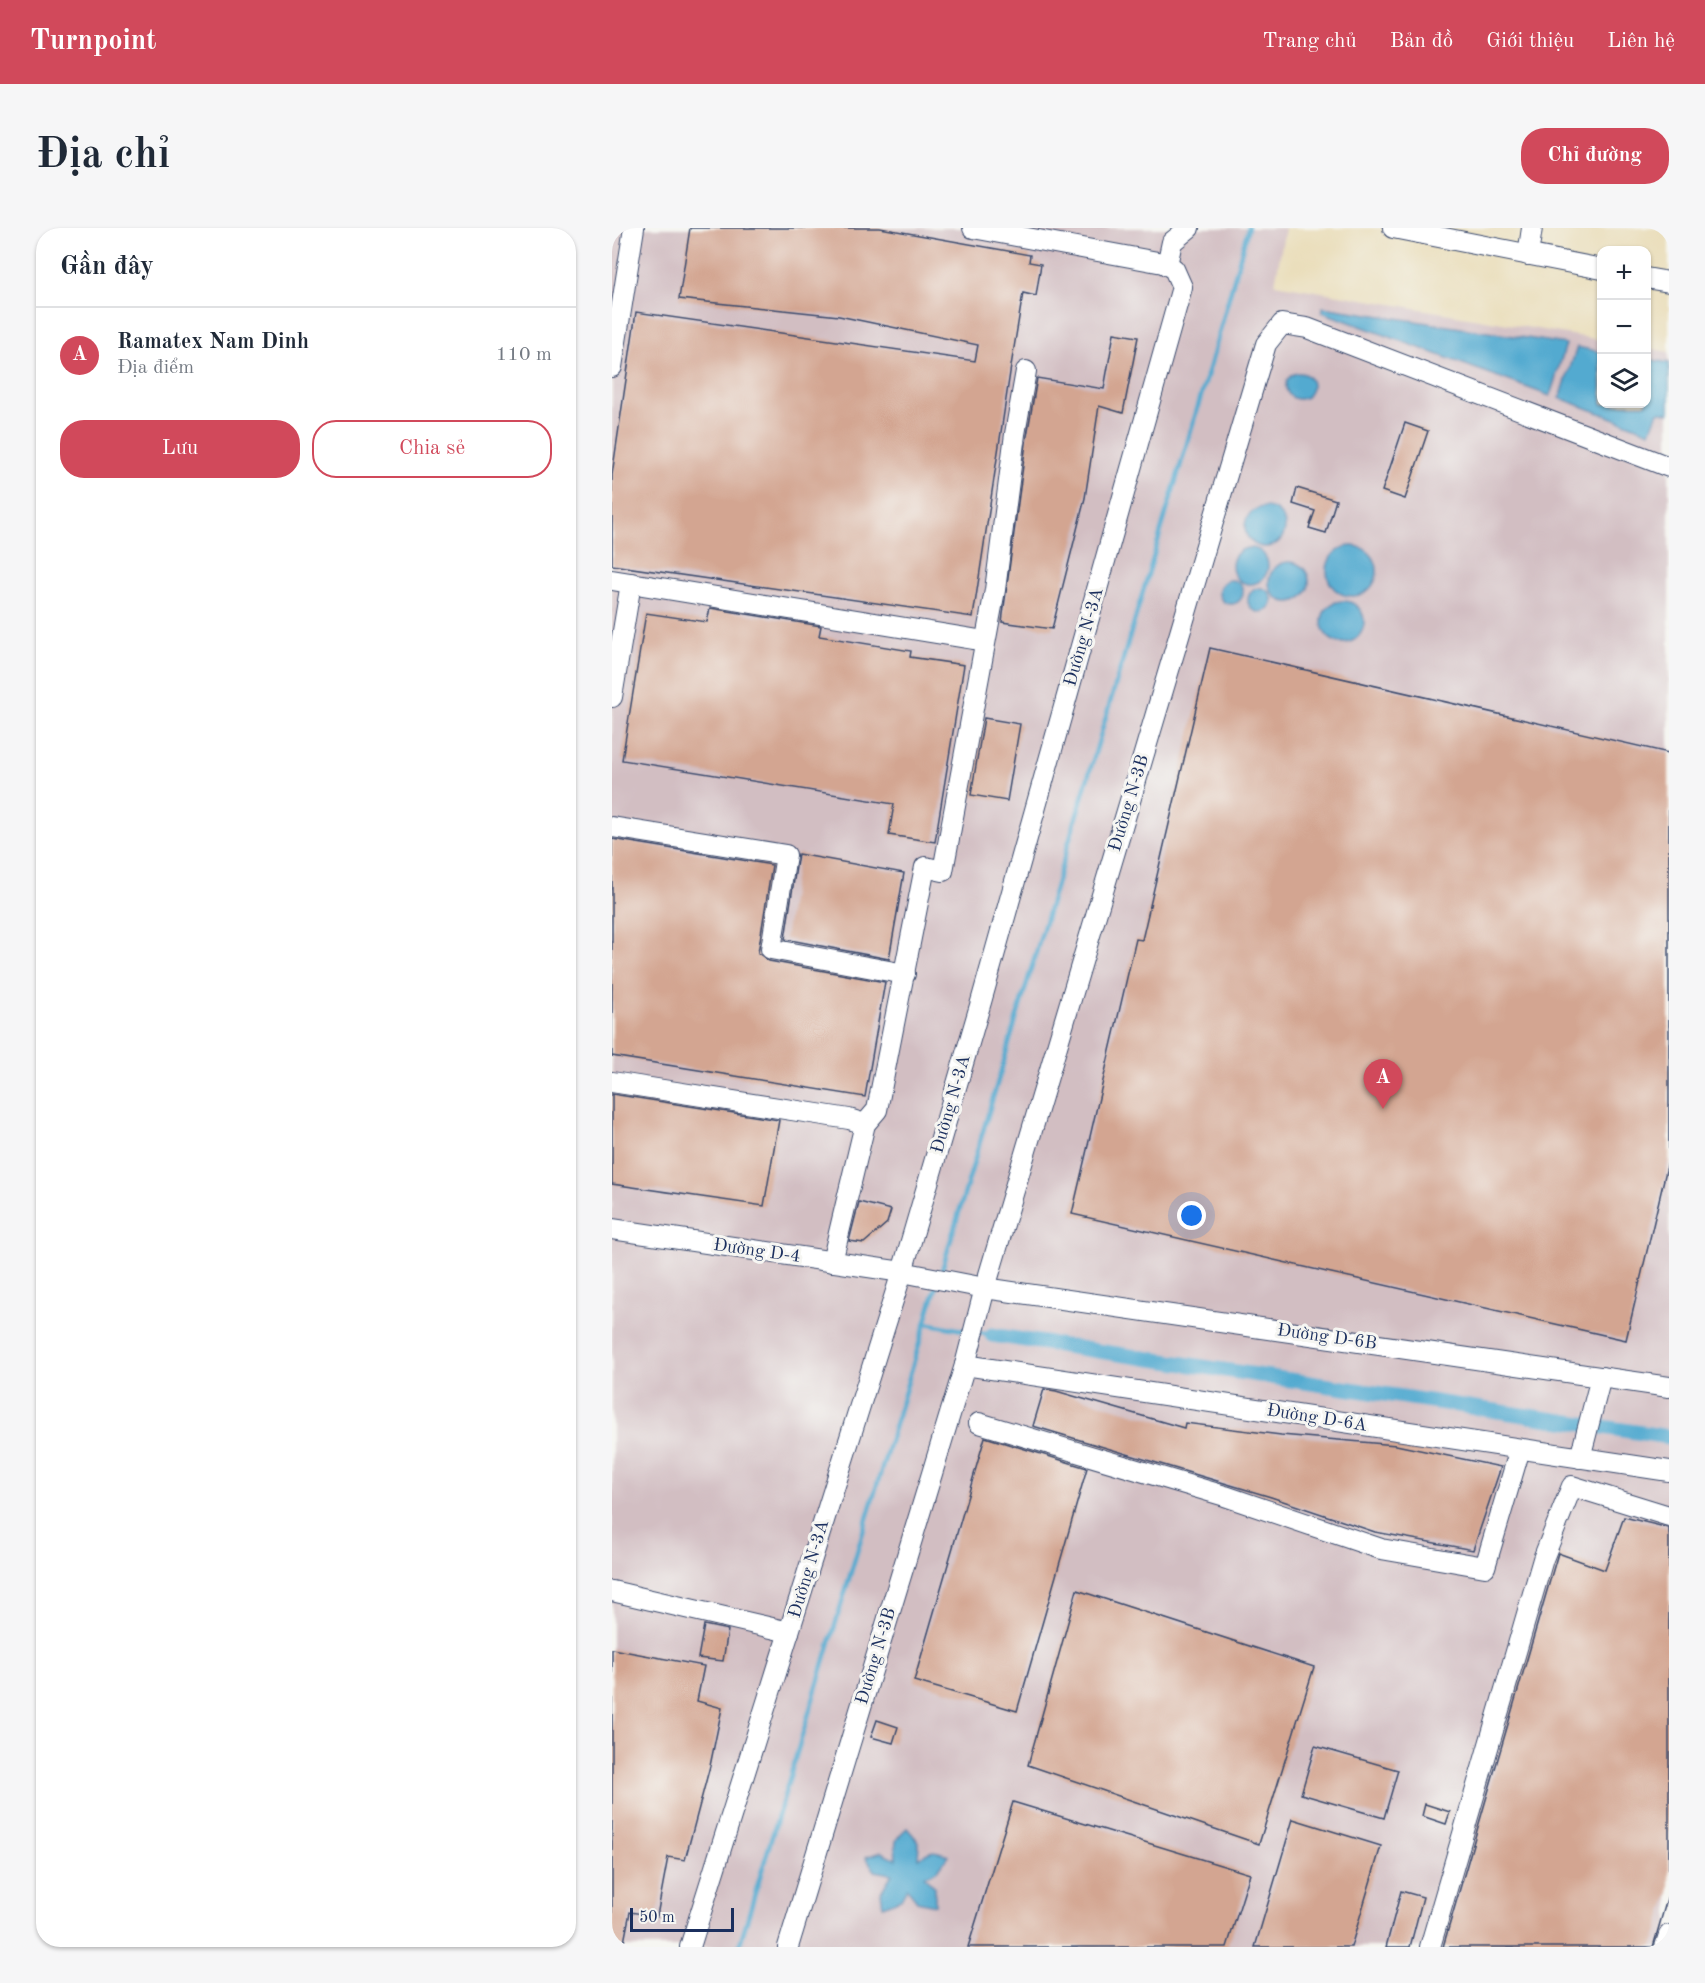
<!DOCTYPE html>
<html lang="vi">
<meta charset="utf-8">
<style>
:root{--surface:#fff;--page:#f6f6f7;--text:#1f2937;--muted:#747a83;--line:#e0e1e3;--accent:#d1495b}
body{margin:0;font-family:"Old Standard TT",serif;background:var(--page);color:var(--text)}
.controls{position:absolute;right:18px;top:18px;display:grid;overflow:hidden;border-radius:12px;box-shadow:0 2px 4px #0004}
.controls button{width:54px;height:54px;display:grid;place-items:center;padding:0;border:0;border-bottom:2px solid var(--line);background:var(--surface);color:var(--text);font:30px sans-serif}
.scale{position:absolute;left:18px;bottom:15px;width:104px;box-sizing:border-box;padding-left:6px;border:3px solid #1b2f5e;border-top:0;font-size:16px;line-height:21px;white-space:nowrap;color:#1b2f5e;-webkit-text-stroke:4px #f6f6f2;paint-order:stroke}
.you{position:absolute;left:580px;top:988px;width:21px;height:21px;margin:-15px;border:4px solid #fff;border-radius:50%;background:#1a73e8;box-shadow:0 0 0 9px #1a73e833}
.badge{display:grid;place-items:center;width:39px;height:39px;border-radius:50%;background:var(--accent);color:#fff;font-size:20px;font-weight:700}
.pin{position:absolute;translate:-50% -50px;filter:drop-shadow(0 2px 3px #0008)}
.pin::after{content:'';position:absolute;top:32px;width:21px;height:18px;background:inherit;clip-path:polygon(0 0,100% 0,50% 100%)}
.list{margin:0;padding:0;list-style:none}
h2{display:flex;justify-content:space-between;align-items:center;height:78px;margin:0;padding:0 24px;font-size:26px}
h2 small{font-size:20px;font-weight:400;color:var(--muted)}
.list li{display:grid;grid-template-columns:39px 1fr auto;gap:18px;align-items:center;box-sizing:border-box;height:96px;padding:0 24px;border-top:2px solid var(--line)}
.list b{display:block;font-size:22px;white-space:nowrap}
.list p{margin:0;font-size:20px;white-space:nowrap;color:var(--muted)}
.list em{font-size:20px;font-style:normal;color:var(--muted)}
.actions{display:flex;gap:12px;padding:18px 24px}
.actions a{flex:1;padding:14px 0;border:2px solid var(--accent);border-radius:24px;text-align:center;font-size:21px;color:var(--accent)}
.actions .main{background:var(--accent);color:#fff}
.icon{flex:none;width:33px;height:33px;fill:none;stroke:currentColor;stroke-width:2;stroke-linecap:round;stroke-linejoin:round}
.map{position:relative;flex:none;width:1057px;height:1719px;overflow:hidden;border-radius:24px}
header{display:flex;align-items:center;gap:36px;box-sizing:border-box;height:84px;padding:0 30px;background:var(--accent);color:#fff}
header strong{font-size:28px}
nav{display:flex;gap:33px;margin-inline-start:auto;font-size:21px}
.intro{display:flex;align-items:center;justify-content:space-between;box-sizing:border-box;height:144px;padding:0 36px}
h1{margin:0;font-size:42px}
.button{padding:15px 27px;border-radius:24px;background:var(--accent);color:#fff;font-size:21px;font-weight:700}
main{display:flex;gap:36px;padding:0 36px}
aside{flex:1;background:var(--surface);border-radius:24px;box-shadow:0 2px 4px #0004}
.map>svg:first-child{display:block}
</style>
<header>
<strong>Turnpoint</strong>
<nav><a>Trang chủ</a><a>Bản đồ</a><a>Giới thiệu</a><a>Liên hệ</a></nav>
</header>
<div class="intro"><h1>Địa chỉ</h1><a class="button">Chỉ đường</a></div>
<main>
<aside>
<h2>Gần đây<small></small></h2>
<ul class="list">
<li><span class="badge">A</span><div><b>Ramatex Nam Dinh</b><p>Địa điểm</p></div><em>110 m</em></li>
</ul>
<div class="actions"><a class="main">Lưu</a><a>Chia sẻ</a></div>
</aside>
<div class="map">
<svg width="1057" height="1719" viewBox="0 0 1057 1719">
<rect width="100%" height="100%" fill="#f6f6f2"/>
<filter id="ink" filterUnits="userSpaceOnUse"><feTurbulence type="fractalNoise" baseFrequency=".0167" numOctaves="2"/><feDisplacementMap in="SourceGraphic" scale="12" xChannelSelector="R" yChannelSelector="G"/><feConvolveMatrix kernelMatrix="1 2 1 2 8 2 1 2 1" color-interpolation-filters="sRGB"/></filter>
<filter id="wash" filterUnits="userSpaceOnUse"><feTurbulence type="fractalNoise" baseFrequency=".008" numOctaves="4" result="noise"/><feDisplacementMap in="SourceGraphic" scale="24" xChannelSelector="R" yChannelSelector="G"/><feGaussianBlur stdDeviation="1.35" result="paint"/><feColorMatrix in="noise" values="0 0 0 0 0 0 0 0 0 0 0 0 0 0 0 0 0 1.4 0 .05"/><feComposite in="paint" operator="in"/></filter>
<g filter="url(#wash)">
<rect width="100%" height="100%" fill="#eadebb"/>
<!-- industrial -->
<polygon fill="#d2bec2" points="0,0 673,0 663,56 989,112 990,176 1034,176 1035,120 1057,124 1057,1719 0,1719"/>
<!-- water -->
<g fill="#53aad0" stroke="#376c97" stroke-width="1.5">
<polygon points="711,79 954,116 938,168 710,84"/>
<polygon points="965,119 989,124 990,176 1034,176 1035,131 1057,135 1057,185 1046,184 1038,204 948,170"/>
<circle cx="687" cy="158" r="13"/>
<circle cx="653" cy="299" r="20"/>
<circle cx="740" cy="343" r="25"/>
<circle cx="638" cy="338" r="18"/>
<circle cx="677" cy="354" r="20"/>
<circle cx="619" cy="364" r="12"/>
<circle cx="648" cy="372" r="12"/>
<circle cx="731" cy="394" r="21"/>
<path d="M 295,1600 L 307,1614 L 306,1630 C 320,1622 320,1621 336,1627 C 330,1639 325,1645 312,1648 L 323,1659 L 323,1677 L 305,1673 L 295,1660 L 289,1671 L 271,1678 L 269,1664 L 280,1646 L 263,1643 L 254,1629 L 269,1624 L 284,1631 C 283,1615 281,1612 295,1600 Z"/>
</g>
<g fill="none" stroke-linecap="round" stroke-linejoin="round">
<!-- stream -->
<g stroke="#53aad0" stroke-width="4.5">
<polyline points="329,1045 600,131 636,0"/>
<polyline points="314,1095 356,1103"/>
<polyline points="367,1105 380,1107"/>
<polyline points="127,1719 325,1056"/>
</g>
<!-- canal -->
<polyline stroke="#53aad0" stroke-width="15" points="380,1107 1057,1209"/>
</g>
<g id="blocks">
<!-- building -->
<g fill="#d3a591">
<polygon points="78,0 268,0 418,27 417,34 429,36 424,68 411,65 399,138 361,389 0,337 0,247 24,84 363,133 366,117 227,88 67,71"/>
<polygon points="502,105 526,109 511,185 487,178 473,270 440,401 390,394 415,208 425,150 492,161"/>
<polygon points="793,195 816,203 793,271 770,263"/>
<polygon points="685,260 724,272 714,305 697,300 703,283 681,276"/>
<polygon points="98,380 209,398 207,408 299,423 298,429 352,437 323,614 277,607 282,576 10,532 34,385 95,394"/>
<polygon points="598,420 1057,525 1057,930 1014,1112 460,986 524,711 530,712"/>
<polygon points="372,490 408,496 395,573 359,567"/>
<polygon points="0,611 160,637 146,725 157,733 273,754 253,869 0,828"/>
<polygon points="186,626 292,645 277,731 173,711"/>
<polygon points="0,866 167,892 152,978 0,956"/>
<polygon points="247,974 279,982 275,995 252,1015 237,1013"/>
<polygon points="432,1161 444,1163 572,1200 573,1195 669,1207 784,1217 889,1239 861,1322 763,1304 659,1269 421,1198"/>
<polygon points="373,1209 475,1240 405,1483 302,1453"/>
<polygon points="1012,1289 1057,1300 1057,1664 1041,1719 831,1719 946,1325 993,1342"/>
<polygon points="465,1362 702,1439 647,1616 416,1537"/>
<polygon points="92,1397 116,1402 111,1433 86,1430"/>
<polygon points="0,1421 92,1438 85,1473 110,1480 98,1538 73,1632 56,1629 45,1688 18,1684 11,1719 0,1719"/>
<polygon points="265,1492 286,1499 281,1515 259,1509"/>
<polygon points="703,1518 786,1542 772,1590 689,1566"/>
<polygon points="401,1574 638,1646 615,1719 356,1719"/>
<polygon points="813,1576 838,1584 834,1596 810,1588"/>
<polygon points="681,1591 769,1618 739,1719 643,1719"/>
<polygon points="789,1663 811,1669 798,1719 774,1719"/>
</g>
</g>
</g>
<g filter="url(#ink)">
<use href="#blocks" fill-opacity="0" stroke="#3a496c" stroke-width="1.5"/>
<g fill="none" stroke-linecap="round" stroke-linejoin="round">
<defs>
<g id="minor">
<polyline points="781,0 990,41"/>
<polyline points="916,27 920,0"/>
<polyline points="555,37 560,14 577,0"/>
<polyline points="1034,50 1057,54"/>
<polyline points="0,139 22,0"/>
<polyline points="0,352 373,413"/>
<polyline points="0,469 19,355"/>
<polyline points="0,599 174,627 159,721 293,746"/>
<polyline points="0,854 199,885 237,891 253,896"/>
<polyline points="0,1001 290,1044 373,1060 1057,1159"/>
<polyline points="220,1034 253,896 265,882 313,639 331,643 383,362 403,206 414,143"/>
<polyline points="353,1137 1057,1243"/>
<polyline points="367,1195 613,1268 769,1321 873,1339 908,1221"/>
<polyline points="968,1230 989,1149"/>
<polyline points="0,1363 177,1404"/>
<polyline points="78,1719 290,1044 369,774 570,59 562,41 551,35 361,0"/>
<polyline points="176,1719 353,1137 373,1060 654,116 670,96 695,100 1057,239"/>
<polyline points="818,1719 931,1331 960,1258 1057,1288"/>
<polyline points="1053,1719 1057,1707"/>
</g>
</defs>
<!-- minor casing -->
<use href="#minor" stroke="#3a496c" stroke-width="22"/>
<!-- minor -->
<use href="#minor" stroke="#fff" stroke-width="20"/>
</g>
</g>
<g text-anchor="middle" dominant-baseline="central" stroke-width="6" stroke-linejoin="round" paint-order="stroke">
<!-- street labels -->
<g font-size="18" fill="#1b2f5e" stroke="#f6f6f2">
<text transform="translate(472 409) rotate(-74)">Đường N-3A</text>
<text transform="translate(517 575) rotate(-73)">Đường N-3B</text>
<text transform="translate(339 876) rotate(-74)">Đường N-3A</text>
<text transform="translate(145 1023) rotate(8)">Đường D-4</text>
<text transform="translate(715 1109) rotate(8)">Đường D-6B</text>
<text transform="translate(705 1190) rotate(9)">Đường D-6A</text>
<text transform="translate(197 1341) rotate(-73)">Đường N-3A</text>
<text transform="translate(264 1428) rotate(-73)">Đường N-3B</text>
</g>
</g>
</svg>
<div class="controls">
<button>+</button>
<button>−</button>
<button><svg class="icon" aria-label="layers" viewBox="0 0 24 24"><path d="M12 4l9 5-9 5-9-5zM3 14l9 5 9-5"/></svg></button>
</div>
<div class="scale">50 m</div>
<div class="you"></div>
<div class="pin badge" style="left:771px;top:881px">A</div>
</div>
</main>
